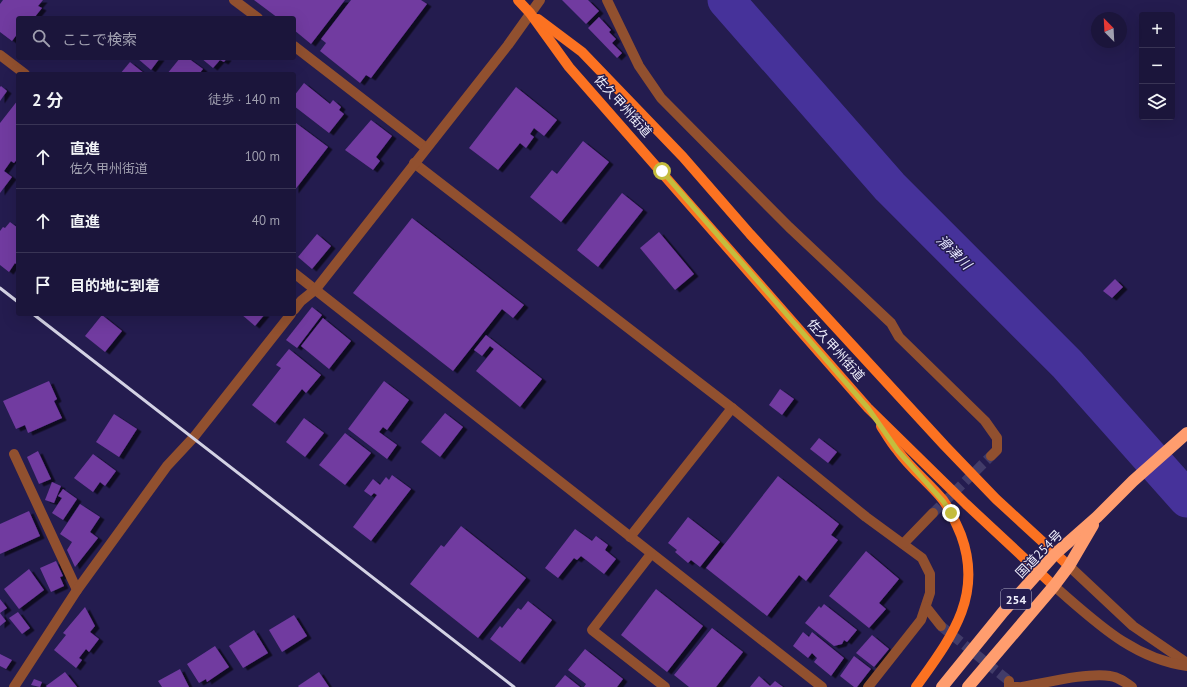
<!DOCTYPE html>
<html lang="ja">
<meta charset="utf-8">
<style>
:root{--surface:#1b153b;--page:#241e42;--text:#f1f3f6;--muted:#a09faf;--line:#393455}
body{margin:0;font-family:"PT Sans","Noto Sans JP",sans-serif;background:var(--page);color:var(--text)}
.controls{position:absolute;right:12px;top:12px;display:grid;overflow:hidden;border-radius:4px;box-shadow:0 4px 16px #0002}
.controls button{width:36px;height:36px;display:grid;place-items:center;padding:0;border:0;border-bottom:1px solid var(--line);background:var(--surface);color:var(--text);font:20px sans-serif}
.compass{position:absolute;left:1091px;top:12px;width:36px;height:36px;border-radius:50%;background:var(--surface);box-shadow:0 4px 16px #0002;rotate:336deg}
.stop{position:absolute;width:12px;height:12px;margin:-9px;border:3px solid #c4bc3d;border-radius:50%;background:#fff}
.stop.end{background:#c4bc3d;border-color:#fff;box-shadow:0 1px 4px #0008}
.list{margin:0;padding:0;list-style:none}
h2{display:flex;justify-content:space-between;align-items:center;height:52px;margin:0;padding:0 16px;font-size:17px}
h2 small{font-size:13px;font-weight:400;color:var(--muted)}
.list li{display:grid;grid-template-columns:26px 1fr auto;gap:12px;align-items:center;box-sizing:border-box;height:64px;padding:0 16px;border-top:1px solid var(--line)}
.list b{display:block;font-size:15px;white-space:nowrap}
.list p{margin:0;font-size:13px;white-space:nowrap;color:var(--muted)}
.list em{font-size:13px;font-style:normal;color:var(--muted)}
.icon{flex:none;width:22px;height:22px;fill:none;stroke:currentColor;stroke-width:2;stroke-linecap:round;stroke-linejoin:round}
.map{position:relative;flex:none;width:1187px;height:687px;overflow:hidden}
.search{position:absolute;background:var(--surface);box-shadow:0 4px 16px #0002;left:16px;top:16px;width:280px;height:44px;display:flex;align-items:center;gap:10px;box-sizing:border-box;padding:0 14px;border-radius:4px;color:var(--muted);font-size:15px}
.panel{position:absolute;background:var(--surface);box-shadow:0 4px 16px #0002;left:16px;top:72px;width:280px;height:244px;border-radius:4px}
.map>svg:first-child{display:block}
</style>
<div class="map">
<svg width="1187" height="687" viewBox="0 0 1187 687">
<defs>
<filter id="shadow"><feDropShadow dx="4.5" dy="2.5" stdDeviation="0" flood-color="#0009"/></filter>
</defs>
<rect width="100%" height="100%" fill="#241c4f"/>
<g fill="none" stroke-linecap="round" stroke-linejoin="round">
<!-- river -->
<polyline stroke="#46329a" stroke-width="37" points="726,0 890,187 1067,364 1187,499"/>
</g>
<!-- building -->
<g fill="#713aa0" filter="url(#shadow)">
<polygon points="3,0 43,0 38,6 42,8 34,18 18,18 18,33 12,41 0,32 0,4"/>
<polygon points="254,0 345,0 311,44 294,30 294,18 278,18"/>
<polygon points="351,0 421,0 427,4 371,78 366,75 360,83 320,51 326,43 321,39"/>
<polygon points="562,0 588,0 599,11 586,24"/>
<polygon points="599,17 611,30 609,32 616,39 612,43 622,53 617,58 588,28"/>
<polygon points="137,58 160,58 151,70"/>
<polygon points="180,58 188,58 203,69 199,74 167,74"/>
<polygon points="201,58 227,58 224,62 220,60 213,68"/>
<polygon points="130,62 145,74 120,74"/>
<polygon points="304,83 330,104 333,100 341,107 339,110 344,114 329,133 294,106 294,96"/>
<polygon points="1,86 7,91 0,101 0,87"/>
<polygon points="516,87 557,120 544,136 534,128 530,134 534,137 526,148 520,143 498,170 469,148"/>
<polygon points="18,100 18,158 14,163 11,161 4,171 12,177 0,193 0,123"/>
<polygon points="371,120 392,136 376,157 380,161 373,170 345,150"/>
<polygon points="296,123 328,147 294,191 294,126"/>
<polygon points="583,141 609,162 561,222 530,197 552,170 557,174"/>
<polygon points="622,193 643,210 598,267 577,250"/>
<polygon points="412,218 524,305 513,318 502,309 453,371 353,293"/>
<polygon points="10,222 18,228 18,266 15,263 9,272 0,265 0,231 3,227 5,228"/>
<polygon points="659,232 694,274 675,290 640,248"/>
<polygon points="317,234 331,246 312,269 298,257"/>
<polygon points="1115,279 1123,287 1112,298 1103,291"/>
<polygon points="312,307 322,315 297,348 286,340"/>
<polygon points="241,314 265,314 255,326"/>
<polygon points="102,315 122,331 105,352 85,336"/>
<polygon points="323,318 351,341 329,369 301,346"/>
<polygon points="486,335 542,379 520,407 476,371 494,349 490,346 482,356 474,350"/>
<polygon points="289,349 321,375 306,393 302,389 275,423 252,405 281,368 276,365"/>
<polygon points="49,381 57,399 54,401 62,418 28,433 25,425 16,429 3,401"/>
<polygon points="384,381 409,400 387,430 383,427 379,432 397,445 387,459 348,429"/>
<polygon points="780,389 794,399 782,415 769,405"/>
<polygon points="445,413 463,427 440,457 421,442"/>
<polygon points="114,414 137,429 119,457 96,442"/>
<polygon points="304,418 324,433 305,457 286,442"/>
<polygon points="345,433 371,453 345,485 319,465"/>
<polygon points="819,438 837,452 828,463 810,449"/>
<polygon points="38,451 51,479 39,484 27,457"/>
<polygon points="93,454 116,471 105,486 100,482 93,492 74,478"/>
<polygon points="392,475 411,489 371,541 353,527 377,495 374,493 371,496 364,491 373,479 380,485 386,477 389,480"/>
<polygon points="778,476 839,524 831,535 838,540 806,581 799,575 767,616 706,568"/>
<polygon points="52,482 61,486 54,503 45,500"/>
<polygon points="63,489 77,499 63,520 52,513 62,498 58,496"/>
<polygon points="80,504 100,517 90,532 98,538 75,567 67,550 72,542 60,534"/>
<polygon points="29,511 40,536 0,554 0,524"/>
<polygon points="688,517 720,542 700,567 691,560 688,563 675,552 677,550 668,543"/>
<polygon points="461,526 526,578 478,638 410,584 441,545 444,547"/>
<polygon points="575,529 592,541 596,536 608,545 605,550 616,559 604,574 581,556 577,560 574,558 558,578 545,568"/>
<polygon points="866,551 899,579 879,603 886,609 869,628 829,596"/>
<polygon points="56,561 63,576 60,577 64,586 51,592 40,568"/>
<polygon points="29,569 44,590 19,609 4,589"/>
<polygon points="656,589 703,626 667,672 621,635"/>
<polygon points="0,599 7,608 0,613 6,621 0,626"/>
<polygon points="528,601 552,620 520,662 490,639 500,626 502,628 518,608 521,610"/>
<polygon points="824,604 857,630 847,642 844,640 842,644 834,646 805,623 819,606 821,608"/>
<polygon points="85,607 95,626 90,632 99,639 89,652 86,649 79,658 82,660 76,668 54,650 66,635 63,633"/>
<polygon points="18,612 30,628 22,634 9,618"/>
<polygon points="294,615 307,636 282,652 269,630"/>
<polygon points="712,628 743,652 716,687 689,687 674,675"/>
<polygon points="254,630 268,653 243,668 229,646"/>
<polygon points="803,632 809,637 812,632 844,658 831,676 814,662 817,658 812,653 808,658 793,646"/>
<polygon points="872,635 889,649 874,667 856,653"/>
<polygon points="215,646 229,667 207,682 206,679 199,683 187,664"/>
<polygon points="585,649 623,679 617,687 584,687 586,684 568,670"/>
<polygon points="0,654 12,660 6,669 0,666"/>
<polygon points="854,656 871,669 857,687 854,687 840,676"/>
<polygon points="180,669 189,687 162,687 158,681"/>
<polygon points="65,672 77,687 47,687 46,686"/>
<polygon points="319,672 329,687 299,687 298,686"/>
<polygon points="565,675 580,687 555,687"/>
<polygon points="759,676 770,686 775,681 783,687 750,687"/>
<polygon points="34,679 42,682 40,687 31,685"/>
</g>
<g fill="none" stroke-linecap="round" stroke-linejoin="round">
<!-- minor-tunnel -->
<g stroke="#423c69" stroke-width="10" stroke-dasharray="10 5" stroke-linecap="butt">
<polyline points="933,513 991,456"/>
<polyline points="941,626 1009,681"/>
</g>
<!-- minor -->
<g stroke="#91502f" stroke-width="10">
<polyline points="234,0 258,18"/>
<polyline points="607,0 639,66 661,98 789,227 891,323 899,337 985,421 997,438 997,450 991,456"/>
<polyline points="294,46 426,148"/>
<polyline points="0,55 25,74"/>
<polyline points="414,163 732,408 866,517 922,558 930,574 930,593 921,620 868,687"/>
<polyline points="294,273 822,687"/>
<polyline points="294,310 301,301 316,289 508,45 540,0"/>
<polyline points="14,454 77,590"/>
<polyline points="630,537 732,408"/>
<polyline points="904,543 933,513"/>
<polyline points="651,554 592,630 665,687"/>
<polyline points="1069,566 1133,626 1187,663"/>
<path d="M 1054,586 C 1095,621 1131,658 1187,666"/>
<polyline points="926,607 941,626"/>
<polyline points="1009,681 1009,687 1018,687"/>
<polyline points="14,687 77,590 167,466 194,437 291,314"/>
<path d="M 1022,687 C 1045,683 1089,672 1110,676 C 1118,677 1125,682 1132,687"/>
</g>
<!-- major -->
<g stroke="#fc7221" stroke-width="10">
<polyline points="518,0 530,13 569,67 868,408 966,504 1054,586"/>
<polyline points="538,19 582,52 683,157 750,234 945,446 996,499 1069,566"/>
<path d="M 881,426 C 886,434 891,443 898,451 C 911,469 929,483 943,500 C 951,511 956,523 961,535 C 984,597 950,639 916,687"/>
</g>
<!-- highway -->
<g stroke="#ff9d6e" stroke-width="12">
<polyline points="942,687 1003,612 1055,554 1097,517 1133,481 1187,433"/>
<polyline points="968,687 1054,586 1069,566 1093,525"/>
</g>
<!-- rail -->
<g stroke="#d3d2e4" stroke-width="3">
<polyline points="0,288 18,302"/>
<polyline points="33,314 514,687"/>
</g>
</g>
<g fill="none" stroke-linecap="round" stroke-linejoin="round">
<!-- route -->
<polyline stroke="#c4bc3d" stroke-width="5" points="662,171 868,408 898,451 943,501 951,513"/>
</g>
<g text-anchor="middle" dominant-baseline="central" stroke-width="3" stroke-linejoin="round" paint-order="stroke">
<!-- shield labels -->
<rect fill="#241c4f" stroke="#b1afc7" stroke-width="1" x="1001" y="589" width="30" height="20" rx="3"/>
<g font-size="12" font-weight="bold" fill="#eeeefb">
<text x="1016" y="599">254</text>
</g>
<!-- street labels -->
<g font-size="13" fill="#eeeefb" stroke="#241c4f">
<text transform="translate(623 106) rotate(48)">佐久甲州街道</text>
<text transform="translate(836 350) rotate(48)">佐久甲州街道</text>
<text transform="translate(1039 554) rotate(-46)">国道254号</text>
</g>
<!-- water labels -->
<g font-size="14" font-style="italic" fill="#e0e0fc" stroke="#241c4f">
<text transform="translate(954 252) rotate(45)">滑津川</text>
</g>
</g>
</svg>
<div class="controls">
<button>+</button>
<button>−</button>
<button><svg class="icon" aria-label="layers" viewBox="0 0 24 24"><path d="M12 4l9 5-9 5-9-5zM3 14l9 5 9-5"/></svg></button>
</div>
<svg class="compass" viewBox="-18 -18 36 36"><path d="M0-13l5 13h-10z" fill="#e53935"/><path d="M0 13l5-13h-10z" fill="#a09faf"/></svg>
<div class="stop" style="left:662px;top:171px"></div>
<div class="stop end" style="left:951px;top:513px"></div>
<div class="search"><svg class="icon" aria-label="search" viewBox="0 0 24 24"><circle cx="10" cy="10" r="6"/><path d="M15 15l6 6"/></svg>ここで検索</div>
<section class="panel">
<h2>2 分<small>徒歩 · 140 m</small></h2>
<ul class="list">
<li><svg class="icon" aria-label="ahead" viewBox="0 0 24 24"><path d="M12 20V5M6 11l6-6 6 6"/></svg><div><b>直進</b><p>佐久甲州街道</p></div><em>100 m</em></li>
<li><svg class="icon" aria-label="ahead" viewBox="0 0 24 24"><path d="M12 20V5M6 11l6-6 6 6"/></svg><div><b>直進</b></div><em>40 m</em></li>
<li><svg class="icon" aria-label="arrive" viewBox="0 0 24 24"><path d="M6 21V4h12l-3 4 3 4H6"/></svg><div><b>目的地に到着</b></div></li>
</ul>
</section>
</div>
